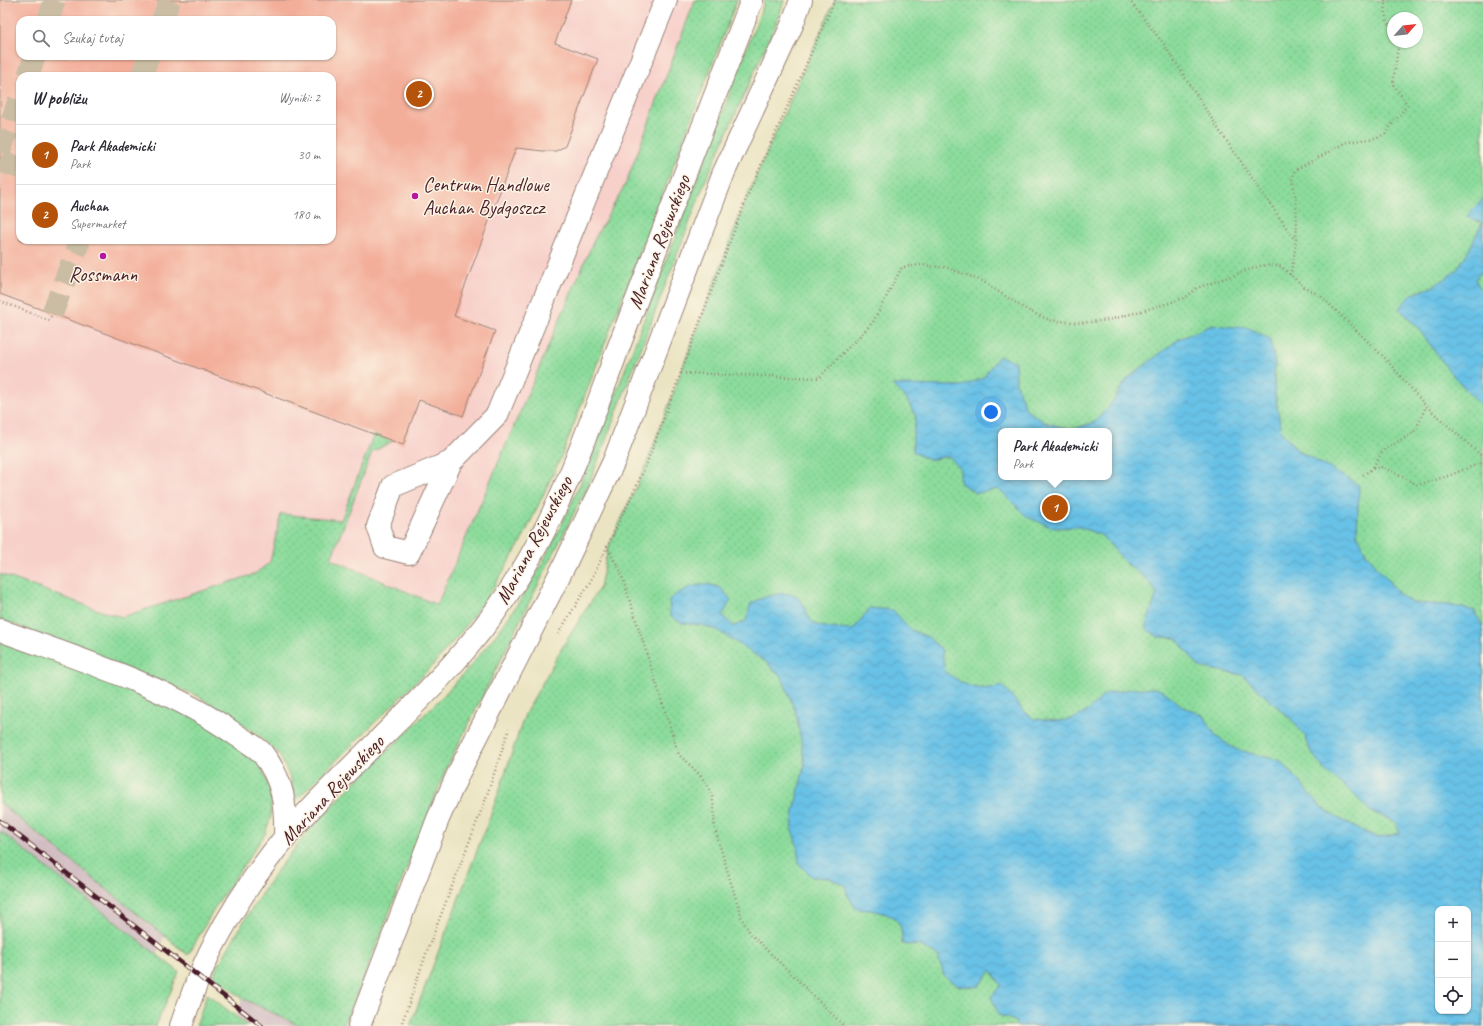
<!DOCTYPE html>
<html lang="pl">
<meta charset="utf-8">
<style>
:root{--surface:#fff;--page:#f7f7f7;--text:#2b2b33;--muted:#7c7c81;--line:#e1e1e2;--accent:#b45309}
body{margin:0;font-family:Caveat,sans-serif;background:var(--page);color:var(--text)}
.controls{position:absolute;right:12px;bottom:12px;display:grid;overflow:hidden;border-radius:8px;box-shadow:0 1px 3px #0004}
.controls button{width:36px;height:36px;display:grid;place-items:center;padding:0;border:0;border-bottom:1px solid var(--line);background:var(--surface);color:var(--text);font:20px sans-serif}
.compass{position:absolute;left:1387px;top:12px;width:36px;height:36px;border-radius:50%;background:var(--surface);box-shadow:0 1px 3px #0004;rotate:63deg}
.you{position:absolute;left:991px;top:412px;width:14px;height:14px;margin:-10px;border:3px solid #fff;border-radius:50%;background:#1a73e8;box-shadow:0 0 0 6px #1a73e833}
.badge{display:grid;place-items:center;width:26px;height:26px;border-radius:50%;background:var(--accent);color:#fff;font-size:13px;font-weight:700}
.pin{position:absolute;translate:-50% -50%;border:2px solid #fff;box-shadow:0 1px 4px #0006}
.popup{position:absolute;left:998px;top:428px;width:114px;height:52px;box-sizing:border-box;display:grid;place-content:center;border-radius:8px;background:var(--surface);filter:drop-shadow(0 1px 3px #0005);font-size:13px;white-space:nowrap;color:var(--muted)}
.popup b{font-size:15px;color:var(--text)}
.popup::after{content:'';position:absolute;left:50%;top:100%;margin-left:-8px;border:8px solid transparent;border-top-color:var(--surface)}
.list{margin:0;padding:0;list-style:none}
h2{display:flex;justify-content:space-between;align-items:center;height:52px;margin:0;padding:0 16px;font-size:17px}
h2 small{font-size:13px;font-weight:400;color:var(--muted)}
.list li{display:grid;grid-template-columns:26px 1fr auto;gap:12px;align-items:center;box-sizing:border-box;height:60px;padding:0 16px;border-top:1px solid var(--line)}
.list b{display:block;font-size:15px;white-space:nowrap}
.list p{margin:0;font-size:13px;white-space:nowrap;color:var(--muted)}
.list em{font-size:13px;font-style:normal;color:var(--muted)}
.icon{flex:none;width:22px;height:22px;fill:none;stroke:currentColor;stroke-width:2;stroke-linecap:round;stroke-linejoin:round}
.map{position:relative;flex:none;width:1483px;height:1026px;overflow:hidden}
.search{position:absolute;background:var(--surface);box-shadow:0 1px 3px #0004;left:16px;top:16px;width:320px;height:44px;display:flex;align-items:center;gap:10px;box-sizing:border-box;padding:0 14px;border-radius:12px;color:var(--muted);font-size:15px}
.panel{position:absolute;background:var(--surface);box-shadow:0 1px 3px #0004;left:16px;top:72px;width:320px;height:172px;border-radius:12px}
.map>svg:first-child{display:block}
</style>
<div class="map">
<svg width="1483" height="1026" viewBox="0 0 1483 1026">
<defs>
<pattern id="grass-dots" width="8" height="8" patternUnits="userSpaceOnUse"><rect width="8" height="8" fill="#8cdc9c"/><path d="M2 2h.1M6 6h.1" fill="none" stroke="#7abc87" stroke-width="1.8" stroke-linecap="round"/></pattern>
<pattern id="water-waves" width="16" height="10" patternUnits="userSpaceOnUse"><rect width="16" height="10" fill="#68c1e6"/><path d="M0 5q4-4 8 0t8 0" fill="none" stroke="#5ca5c5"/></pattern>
</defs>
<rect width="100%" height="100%" fill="#fcf5e5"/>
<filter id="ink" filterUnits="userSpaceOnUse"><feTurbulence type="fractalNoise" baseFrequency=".025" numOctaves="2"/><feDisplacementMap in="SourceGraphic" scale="8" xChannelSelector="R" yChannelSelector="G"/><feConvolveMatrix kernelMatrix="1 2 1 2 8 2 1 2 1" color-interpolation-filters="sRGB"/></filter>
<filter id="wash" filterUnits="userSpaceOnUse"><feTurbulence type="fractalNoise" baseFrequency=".012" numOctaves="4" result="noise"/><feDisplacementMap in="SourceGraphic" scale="16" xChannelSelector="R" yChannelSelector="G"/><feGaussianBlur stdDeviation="0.9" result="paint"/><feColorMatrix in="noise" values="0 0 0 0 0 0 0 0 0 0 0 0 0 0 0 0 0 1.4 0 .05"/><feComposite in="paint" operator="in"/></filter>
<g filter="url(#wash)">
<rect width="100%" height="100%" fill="#ebe4c2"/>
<!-- built -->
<path fill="#f7d0ca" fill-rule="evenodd" d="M 0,0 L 706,0 L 441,616 L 110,633 L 0,588 ZM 20,20 L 332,20 L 332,56 L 20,56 ZM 20,76 L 332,76 L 332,240 L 20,240 Z"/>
<!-- railway -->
<g fill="#d2bec2">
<polygon points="0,803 164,936 157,956 0,831"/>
<polygon points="242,998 300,1026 248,1026 237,1016"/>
</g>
<!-- grass -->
<g fill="url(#grass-dots)" stroke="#6b7e64" fill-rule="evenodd">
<polygon points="695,0 737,0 562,455 521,542 490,593 461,632 432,666 294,802 291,780 279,754 255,733 198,696 0,619 0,574 104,612 122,617 255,574 270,562 281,514 341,520 374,434 393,441 372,452 331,559 437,605 594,240 626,183"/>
<path d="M 765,0 L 784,0 L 779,17 L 705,182 L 591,479 L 446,769 L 361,984 L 343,1026 L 300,1026 L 242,998 L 213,975 C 239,929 264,885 298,844 C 356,773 430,718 487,646 C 536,586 569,513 598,441 Z"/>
<path d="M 835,0 L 1483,0 L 1483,1026 L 410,1026 L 494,806 L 525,714 L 563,646 L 600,587 L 608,548 L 645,468 L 746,199 ZM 1393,18 L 1417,18 L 1417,42 L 1393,42 ZM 1001,431 L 1109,431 L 1109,477 L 1001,477 ZM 1438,909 L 1468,909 L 1468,1011 L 1438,1011 Z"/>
<polygon points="0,638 149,693 213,726 261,765 271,793 271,816 265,834 217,904 188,955 0,803"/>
<polygon points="0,831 179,972 156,1026 0,1026"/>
<polygon points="207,994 248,1026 196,1026"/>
</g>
<!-- water -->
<g fill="url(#water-waves)" stroke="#597088" fill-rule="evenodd">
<polygon points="1483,198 1483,270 1475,279 1483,293 1483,408 1449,371 1418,328 1399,308 1412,294 1432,287 1456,271 1470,248 1482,223 1467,216"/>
<path d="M 1212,325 L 1249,328 L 1270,339 L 1275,363 L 1274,386 L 1281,431 L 1297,450 L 1359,485 L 1357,534 L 1366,553 L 1400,595 L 1413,603 L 1450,605 L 1475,611 L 1483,627 L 1483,1026 L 1017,1026 L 1015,1021 L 999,1015 L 991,997 L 1001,985 L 991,970 L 978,987 L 959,986 L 944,976 L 938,956 L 921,946 L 902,944 C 902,939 902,933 901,928 C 896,911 870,910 856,909 L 847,894 L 845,885 L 829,878 L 812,877 L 799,864 L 797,845 L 792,830 L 794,811 L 805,763 L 796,713 L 782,677 L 766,662 L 717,630 L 701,625 L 682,623 L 670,616 L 669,600 C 683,589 700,580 718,587 C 723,589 728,596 731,600 L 722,616 L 734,626 L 746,621 L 751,603 C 765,597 791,585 802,602 C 806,609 807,618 814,623 C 821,629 844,629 853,630 L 870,608 L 893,610 L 911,630 L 928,637 L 942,650 L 945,672 C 968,687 975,692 1003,686 L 1023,710 L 1034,719 L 1058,721 L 1073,719 L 1088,711 L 1105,694 L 1130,689 L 1156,688 L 1166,693 L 1184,707 L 1204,716 L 1217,737 L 1235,749 L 1281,761 L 1324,809 L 1350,825 L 1379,838 L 1400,833 L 1395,822 L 1370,811 L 1348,789 L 1326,772 L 1311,752 L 1305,736 L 1293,721 L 1242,675 L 1199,667 L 1176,638 L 1158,637 L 1145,628 L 1157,593 L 1147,580 L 1128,565 L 1101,535 L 1079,527 L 1054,528 L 1027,517 L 999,489 L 976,493 L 960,483 L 960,469 L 949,456 L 929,460 L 913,452 L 913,436 L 916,417 L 906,398 L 892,385 L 962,386 L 983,378 L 999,356 L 1015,361 L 1016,384 L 1026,409 L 1044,422 L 1071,430 L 1095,422 L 1112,402 L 1128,378 L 1179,339 ZM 1001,431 L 1109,431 L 1109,477 L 1001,477 ZM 1438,909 L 1468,909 L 1468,1011 L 1438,1011 Z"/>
</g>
<g id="blocks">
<!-- building -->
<path fill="#f3ae9a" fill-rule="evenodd" d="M 0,0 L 571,0 L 555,43 L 598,59 L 565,146 L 556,151 L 543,151 L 516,148 L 454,316 L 495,331 L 463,416 L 419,400 L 403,445 L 0,294 ZM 20,20 L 332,20 L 332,56 L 20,56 ZM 20,76 L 332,76 L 332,240 L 20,240 Z"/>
</g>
</g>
<g filter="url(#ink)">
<use href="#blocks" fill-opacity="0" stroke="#9a8276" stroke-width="1"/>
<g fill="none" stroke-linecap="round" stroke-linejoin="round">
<!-- minor-tunnel -->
<g stroke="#cbbda4" stroke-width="22" stroke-dasharray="22 11" stroke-linecap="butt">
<polyline points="48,20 55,0"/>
<polyline points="162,20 170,0"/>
<polyline points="28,76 35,56"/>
<polyline points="141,76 149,56"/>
<polyline points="0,152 20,97"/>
<polyline points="0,161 20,168"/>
<polyline points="52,314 80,240"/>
</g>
<defs>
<g id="minor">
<polyline points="451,462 393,486 378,526 385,547 409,553 451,462 497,415 666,0"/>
<path d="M 0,630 C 80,660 165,685 235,734 C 243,740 256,746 262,753 C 284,781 286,805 285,839"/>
<path d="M 181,1026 C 190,1000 199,973 212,948 C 239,896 275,845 316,803 C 386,729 466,664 519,576 C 563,505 590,424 619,346 C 663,231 707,115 752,0"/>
<polyline points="359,1026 438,819 459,772 565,564 614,461 724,172 792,25 801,0"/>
</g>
</defs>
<!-- minor casing -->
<use href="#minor" stroke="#9a8276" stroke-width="24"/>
<!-- path -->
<g stroke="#9a8276" stroke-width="2.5" stroke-dasharray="1 3" stroke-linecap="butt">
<polyline points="1129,0 1163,43 1221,133 1295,240"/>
<polyline points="1385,0 1386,19 1393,32"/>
<path d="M 1290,275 C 1296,253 1298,226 1296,203 C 1296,192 1290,181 1295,170 L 1347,142 L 1376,138 L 1385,134 L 1407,105 L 1393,83 L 1398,47 L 1396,42"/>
<polyline points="0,301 49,320 52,314"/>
<polyline points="681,373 819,378 873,322 902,267 922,265 948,268 982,281 1027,310 1049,320 1081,323 1109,320 1159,306 1185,298 1197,288 1260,266 1270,265 1282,267 1304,287 1322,297 1385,358 1426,406 1483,457"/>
<polyline points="1373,467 1380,455 1386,448 1413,433 1417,427 1426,406"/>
<polyline points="1363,475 1373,468 1383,467 1418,485 1448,476 1483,462"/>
<path d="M 608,549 L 620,570 L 679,755 C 693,768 711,782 713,802 C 715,813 713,822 716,833 L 742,919 L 750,933 L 844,1026"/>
<polyline points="558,634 590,582 645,468 746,199 835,0"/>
<polyline points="401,1026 427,951 485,801 509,729"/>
</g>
<!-- minor -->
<use href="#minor" stroke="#fff" stroke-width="22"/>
<defs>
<polyline id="rail" points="0,821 262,1026"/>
</defs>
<!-- rail casing -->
<use href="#rail" stroke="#4a1f2b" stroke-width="4.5"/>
<!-- rail -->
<use href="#rail" stroke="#fcf5e5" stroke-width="3" stroke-dasharray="9" stroke-linecap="butt"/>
</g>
</g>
<!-- markers -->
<g fill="#b5179e" stroke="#fcf5e5" stroke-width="1.5">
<circle cx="415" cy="196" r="4"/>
<circle cx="103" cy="256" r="4"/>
</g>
<g text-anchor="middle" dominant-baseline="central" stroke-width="3" stroke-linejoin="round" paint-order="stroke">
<!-- poi labels -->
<g font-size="20" fill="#4a1f2b" stroke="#fcf5e5" text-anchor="start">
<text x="423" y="184">Centrum Handlowe<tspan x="423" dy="23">Auchan Bydgoszcz</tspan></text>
<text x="103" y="274" text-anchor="middle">Rossmann</text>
</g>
<!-- street labels -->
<g font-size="20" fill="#4a1f2b" stroke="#fcf5e5">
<text transform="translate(659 242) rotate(-69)">Mariana Rejewskiego</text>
<text transform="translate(534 540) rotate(-62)">Mariana Rejewskiego</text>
<text transform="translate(332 790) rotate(-47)">Mariana Rejewskiego</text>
</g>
</g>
</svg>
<div class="controls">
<button>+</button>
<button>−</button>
<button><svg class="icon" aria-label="locate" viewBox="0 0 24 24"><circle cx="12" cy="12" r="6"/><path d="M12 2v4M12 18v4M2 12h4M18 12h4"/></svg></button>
</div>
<svg class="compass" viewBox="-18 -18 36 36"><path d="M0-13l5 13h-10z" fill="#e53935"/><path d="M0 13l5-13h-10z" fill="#7c7c81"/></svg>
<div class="you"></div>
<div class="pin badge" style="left:1055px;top:508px">1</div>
<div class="popup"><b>Park Akademicki</b>Park</div>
<div class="pin badge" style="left:419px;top:94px">2</div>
<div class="search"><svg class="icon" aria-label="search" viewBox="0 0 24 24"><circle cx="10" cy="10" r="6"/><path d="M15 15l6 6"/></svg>Szukaj tutaj</div>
<section class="panel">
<h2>W pobliżu<small>Wyniki: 2</small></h2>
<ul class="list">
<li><span class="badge">1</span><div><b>Park Akademicki</b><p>Park</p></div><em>30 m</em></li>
<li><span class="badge">2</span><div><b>Auchan</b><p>Supermarket</p></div><em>180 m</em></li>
</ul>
</section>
</div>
